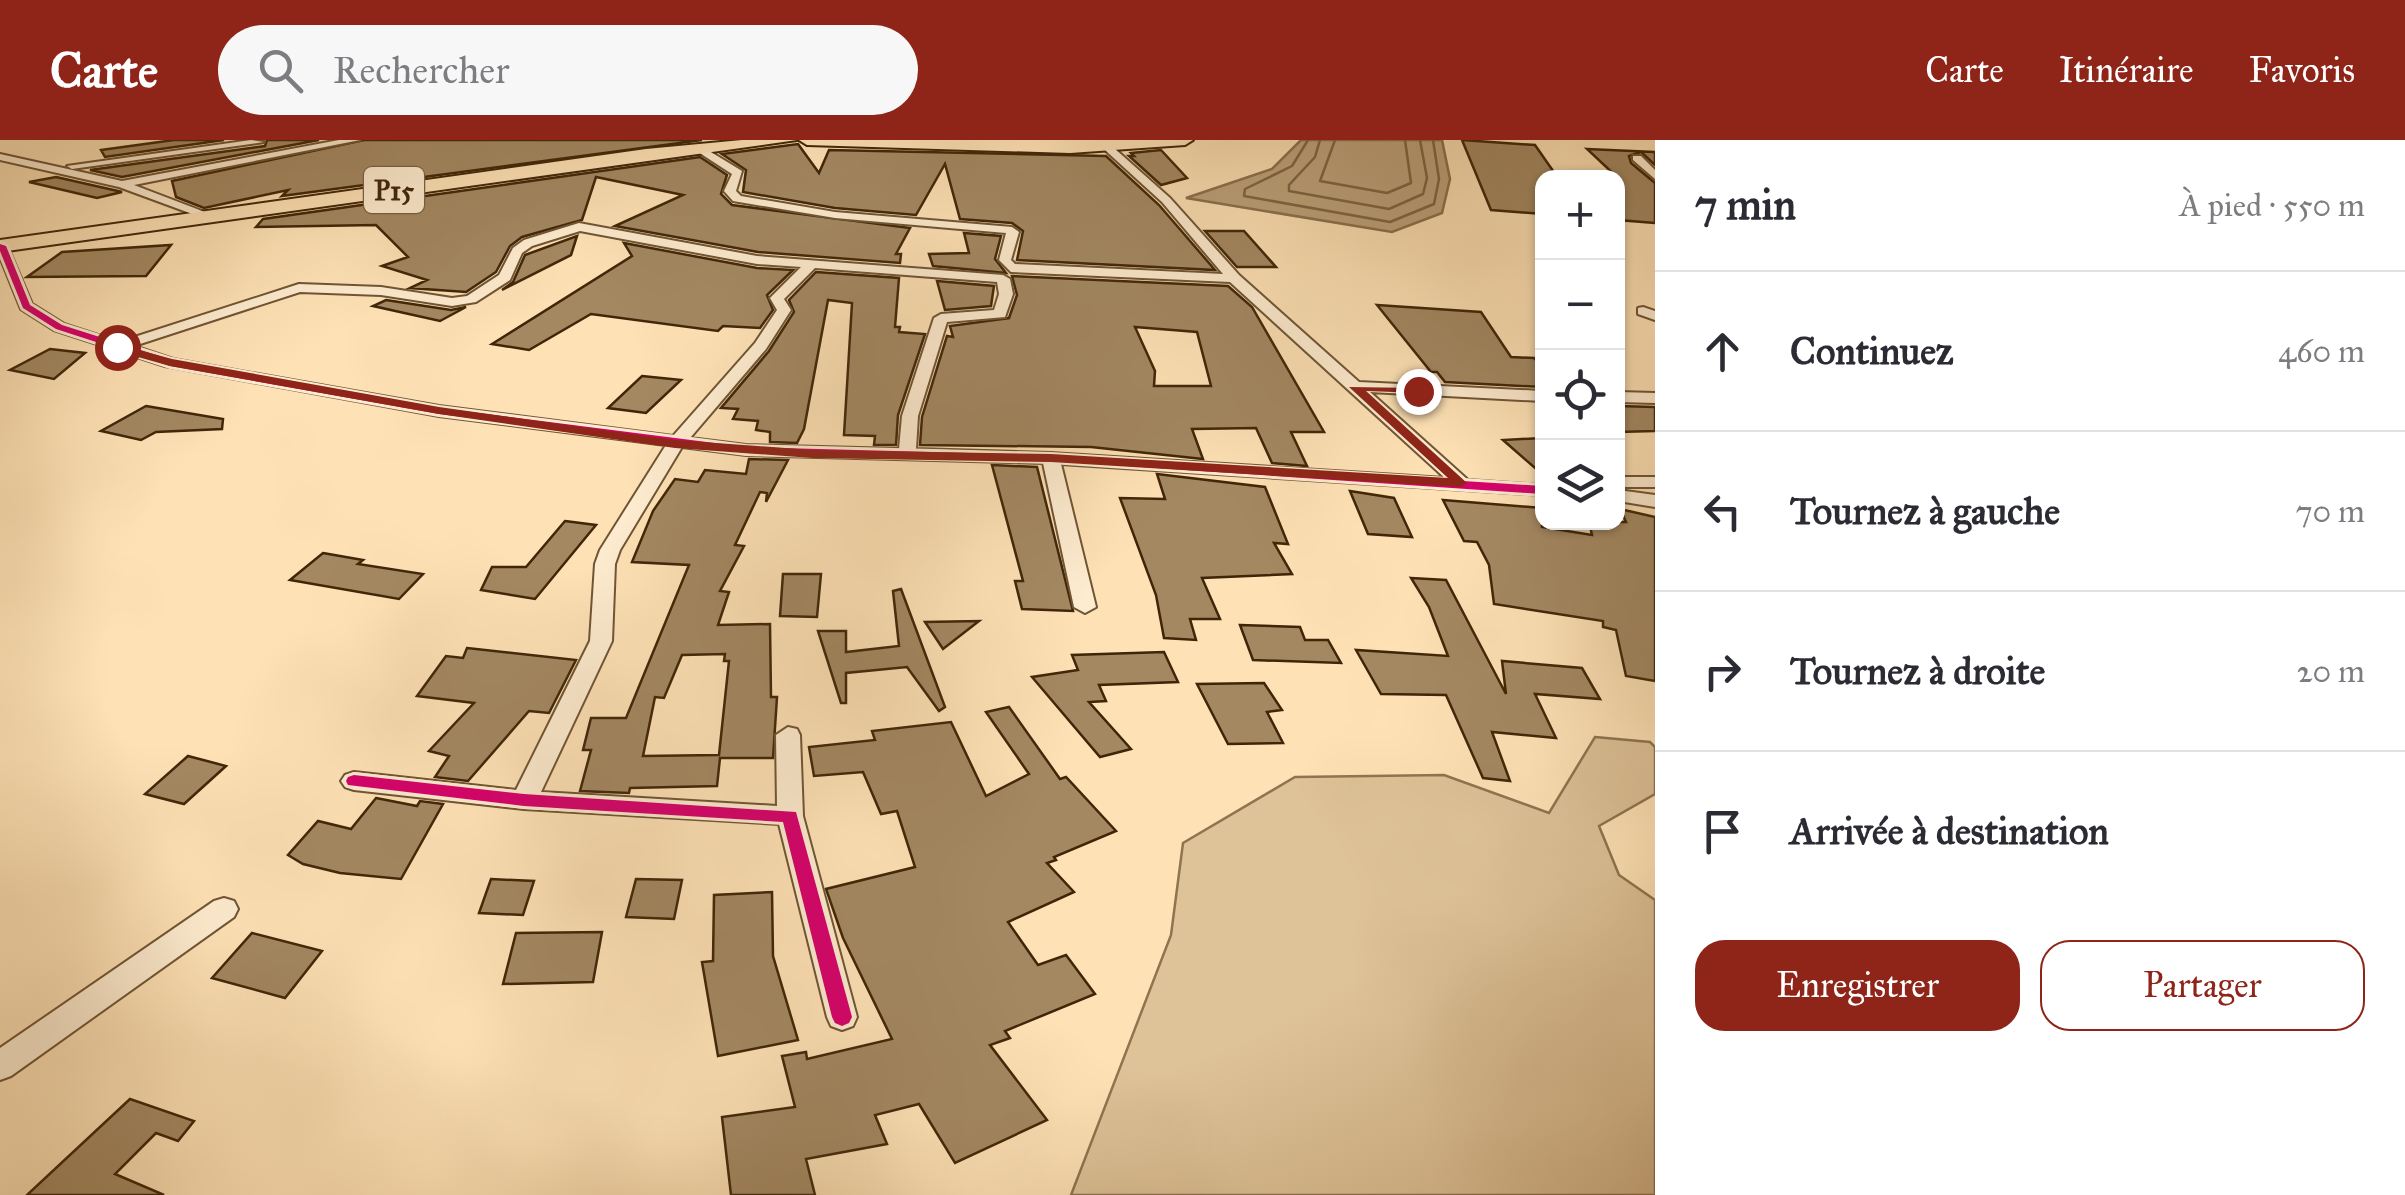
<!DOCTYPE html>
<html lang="fr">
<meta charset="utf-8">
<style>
:root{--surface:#fff;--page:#f7f7f7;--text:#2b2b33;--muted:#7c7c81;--line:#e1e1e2;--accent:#8f2418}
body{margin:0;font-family:"IM FELL Great Primer",serif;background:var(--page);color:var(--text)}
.controls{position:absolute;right:30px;top:30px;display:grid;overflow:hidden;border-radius:20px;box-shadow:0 2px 8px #0004}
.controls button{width:90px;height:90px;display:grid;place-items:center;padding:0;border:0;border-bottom:2px solid var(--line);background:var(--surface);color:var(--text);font:50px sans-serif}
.stop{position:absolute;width:30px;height:30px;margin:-22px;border:8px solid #8f2418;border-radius:50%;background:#fff}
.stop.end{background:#8f2418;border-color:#fff;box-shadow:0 2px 10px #0008}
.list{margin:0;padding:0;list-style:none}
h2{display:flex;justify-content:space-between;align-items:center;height:130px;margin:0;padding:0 40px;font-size:42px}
h2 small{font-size:32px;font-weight:400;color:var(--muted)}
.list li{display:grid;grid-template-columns:65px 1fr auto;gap:30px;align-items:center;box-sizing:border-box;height:160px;padding:0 40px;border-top:2px solid var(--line)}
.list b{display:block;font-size:38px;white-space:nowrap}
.list em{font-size:32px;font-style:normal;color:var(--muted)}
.actions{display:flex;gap:20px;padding:30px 40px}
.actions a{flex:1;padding:22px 0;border:2px solid var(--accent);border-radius:30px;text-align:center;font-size:35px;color:var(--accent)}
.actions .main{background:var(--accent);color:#fff}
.icon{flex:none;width:55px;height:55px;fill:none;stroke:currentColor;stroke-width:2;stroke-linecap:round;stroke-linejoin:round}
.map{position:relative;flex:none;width:1655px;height:1055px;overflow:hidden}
header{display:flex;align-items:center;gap:60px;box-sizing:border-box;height:140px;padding:0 50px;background:var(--accent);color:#fff}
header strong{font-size:48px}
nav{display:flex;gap:55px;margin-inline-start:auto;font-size:35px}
.search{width:700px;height:90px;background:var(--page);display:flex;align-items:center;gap:25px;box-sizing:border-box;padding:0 35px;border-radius:55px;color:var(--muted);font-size:38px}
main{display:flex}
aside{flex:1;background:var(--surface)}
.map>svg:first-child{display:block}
</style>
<header>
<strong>Carte</strong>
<div class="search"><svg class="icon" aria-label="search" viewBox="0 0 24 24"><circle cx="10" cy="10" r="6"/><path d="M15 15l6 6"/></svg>Rechercher</div>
<nav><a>Carte</a><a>Itinéraire</a><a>Favoris</a></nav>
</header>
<main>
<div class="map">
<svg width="1655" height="1055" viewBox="0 0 1655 1055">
<rect width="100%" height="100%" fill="#fee2b6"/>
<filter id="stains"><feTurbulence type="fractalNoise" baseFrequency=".002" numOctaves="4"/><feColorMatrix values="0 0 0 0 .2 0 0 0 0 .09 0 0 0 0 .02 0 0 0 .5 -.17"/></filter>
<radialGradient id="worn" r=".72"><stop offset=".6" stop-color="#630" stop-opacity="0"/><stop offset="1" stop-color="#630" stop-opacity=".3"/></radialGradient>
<!-- green -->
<polygon fill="#dec298" stroke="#8f7450" stroke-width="2.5" points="1595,597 1650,602 1655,607 1655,654 1599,686 1619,735 1655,760 1655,1055 1071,1055 1171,795 1183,703 1295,637 1444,635 1549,673"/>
<!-- water -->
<polygon fill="#bda27b" stroke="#8b704d" stroke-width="2.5" points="1301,0 1442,0 1450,39 1442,73 1392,92 1186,58 1272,29"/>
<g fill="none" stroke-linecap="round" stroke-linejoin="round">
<!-- shore -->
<g stroke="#7e6442" stroke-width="2.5">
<polyline points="1308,0 1292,26 1245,49 1244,56 1390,82 1434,64 1439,39 1433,0"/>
<polyline points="1320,0 1315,17 1289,45 1289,51 1389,69 1423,54 1427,38 1420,0"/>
<polyline points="1335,0 1320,41 1387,53 1411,43 1405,0"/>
</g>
</g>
<!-- building -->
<g fill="#a38862" stroke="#402608" stroke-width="2.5" fill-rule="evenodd">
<polygon points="174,0 224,0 105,17 101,10"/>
<polygon points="267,0 319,0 122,37 90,30 265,6"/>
<polygon points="364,0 702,0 282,56 288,50 204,68 176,57 172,41"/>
<polygon points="1462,0 1535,5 1558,38 1542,38 1542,74 1491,70"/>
<polygon points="798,4 819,33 829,10 1106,16 1159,65 1215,130 1017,120 1023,91 1012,83 960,79 945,24 916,75 835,68 743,52 746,30 722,14"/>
<polygon points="1587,9 1655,12 1655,25 1641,12 1629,16 1631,23 1655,43 1655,83 1618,80 1618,38"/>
<polygon points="1161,10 1187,38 1161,45 1129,16 1134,16 1131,13"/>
<polygon points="700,17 727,35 721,54 732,65 910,88 896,114 901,114 900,123 758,112 615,86 683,55 596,37 582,80 522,97 510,106 496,132 466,152 410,148 427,140 382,126 408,117 376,85 256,87 263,79"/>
<polygon points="56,37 118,51 122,52 97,58 29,42"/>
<polygon points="1205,91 1244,91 1276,127 1237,127"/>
<polygon points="964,93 1001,96 995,119 1006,133 933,126 929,114 969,113"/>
<polygon points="577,96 571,115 502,150 513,142 525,115"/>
<polygon points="624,103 757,128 793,130 767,155 773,170 760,188 723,186 718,191 591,174 529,210 492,204 632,116"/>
<polygon points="171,105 146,136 27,137 62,112"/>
<polygon points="816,132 899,138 895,187 900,187 899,192 925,194 898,275 896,305 874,305 875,296 844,295 852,163 828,160 804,289 797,303 770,302 770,292 756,290 758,281 733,279 738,269 721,268 769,211 794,172 789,160"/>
<path d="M 1012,136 L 1228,146 L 1252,167 L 1324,292 L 1291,292 L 1307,326 L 1272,323 L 1256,288 L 1192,289 L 1203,319 L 1091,307 L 920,305 L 922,277 L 947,196 L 953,197 L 950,186 L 1009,178 L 1017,155 ZM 1135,187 L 1197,192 L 1211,246 L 1154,246 L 1155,231 Z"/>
<polygon points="937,141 994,146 991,166 945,170"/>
<polygon points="386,160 451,170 466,167 440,181 373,166"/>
<polygon points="1377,165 1481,172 1511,217 1534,218 1542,226 1542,247 1445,242 1437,232 1431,232"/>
<polygon points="50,209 85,213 54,239 10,230"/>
<polygon points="642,236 681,240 646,273 608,268"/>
<polygon points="146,266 223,279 222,289 156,292 141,300 101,291"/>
<polygon points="1618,266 1655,267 1655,291 1618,292"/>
<polygon points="1542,298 1542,334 1503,300"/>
<path d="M 749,319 L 788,320 L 766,362 L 767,353 L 760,352 L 735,405 L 744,406 L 720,451 L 729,452 L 718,485 L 770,484 L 771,557 L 777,557 L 773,618 L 720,618 L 717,646 L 630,648 L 629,653 L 580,651 L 591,610 L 583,610 L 591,578 L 626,578 L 689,425 L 632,422 L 653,371 L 675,339 L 698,342 L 705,330 L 746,334 ZM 725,514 L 724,521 L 729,521 L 719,615 L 643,616 L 655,557 L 664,558 L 682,515 Z"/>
<polygon points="992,325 1037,327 1073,471 1022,469 1015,441 1023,441"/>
<polygon points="1157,334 1265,347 1288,404 1274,403 1292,434 1202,438 1220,479 1190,479 1196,500 1164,498 1156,455 1120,358 1165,359"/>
<polygon points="1350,351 1394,358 1412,397 1368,394"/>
<polygon points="1443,360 1542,368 1542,387 1592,395 1589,382 1626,382 1620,369 1655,377 1655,541 1626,536 1616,490 1603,487 1603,481 1494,464 1489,425 1477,402 1464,401"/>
<polygon points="565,381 596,385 535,459 481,450 492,427 526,427"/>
<polygon points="323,413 363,420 358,424 423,434 399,459 290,440"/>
<polygon points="783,434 821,434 817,477 780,476"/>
<polygon points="1411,438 1446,440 1506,554 1502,521 1582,528 1600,559 1535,554 1556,598 1492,592 1510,641 1483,638 1446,555 1381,554 1356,510 1448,516 1429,467"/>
<polygon points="901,449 945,567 939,571 907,527 846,533 846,563 841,563 818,491 846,491 846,512 899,506 893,451"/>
<polygon points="979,481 943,509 925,482"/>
<polygon points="1240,485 1300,487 1305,500 1328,500 1341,523 1253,520"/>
<polygon points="467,508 576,520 549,573 529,571 468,641 435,637 449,616 429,611 474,563 417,556 446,516 463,518"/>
<polygon points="1164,512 1178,542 1099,545 1106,561 1089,562 1131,609 1100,617 1032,537 1078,530 1072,515"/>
<polygon points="1264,543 1282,570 1267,572 1283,603 1228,604 1197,544"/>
<polygon points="1009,567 1060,639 1066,637 1116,691 1054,717 1056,720 1047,723 1074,752 1008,782 1038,825 1066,815 1095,854 1005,891 1010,898 990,905 1047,980 955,1023 919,964 875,975 887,1004 806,1019 815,1055 731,1055 722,977 795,967 782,916 806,912 807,919 892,899 843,798 826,749 915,727 897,671 881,674 863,632 814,636 809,607 875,600 872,591 951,582 986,656 1029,634 986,572"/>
<polygon points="188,616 226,626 184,664 145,654"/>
<polygon points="376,658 417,666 420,661 443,664 401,739 340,733 303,724 288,715 318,681 351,689"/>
<polygon points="491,739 534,741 523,775 479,773"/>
<polygon points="636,739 682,740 674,779 626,777"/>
<polygon points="772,752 773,816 798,900 718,916 702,822 713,821 714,755"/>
<polygon points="602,792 593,842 503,844 516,793"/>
<polygon points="252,793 322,811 285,858 212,838"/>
<polygon points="130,959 194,981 178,1001 156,993 115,1034 164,1055 27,1055"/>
</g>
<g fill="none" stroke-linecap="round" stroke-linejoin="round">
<defs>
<g id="minor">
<polygon points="251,0 264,2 72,29 67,26"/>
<polygon points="339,0 360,0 134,45 210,74 206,79 119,47 0,20 0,14 122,41"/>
<path d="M 1094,0 L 1105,0 L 1170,58 L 1239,135 L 1359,242 L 1542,251 L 1542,261 L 1370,252 L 1468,340 L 1542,345 L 1542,355 L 1061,324 L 1096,467 L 1085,473 L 1074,467 L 1043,323 L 746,315 L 682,307 L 620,410 L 615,424 L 612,501 L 541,652 L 777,666 L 776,595 L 788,587 L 797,589 L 800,595 L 803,676 L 857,877 L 853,886 L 842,890 L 831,886 L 827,877 L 779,684 L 524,669 L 354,650 L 345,647 L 341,641 L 345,635 L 354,632 L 516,650 L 590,501 L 595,424 L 600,410 L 666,305 L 439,276 L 165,226 L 54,190 L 21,169 L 0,117 L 0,103 L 6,103 L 32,164 L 64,184 L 119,202 L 299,144 L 381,147 L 452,158 L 467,156 L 499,135 L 513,108 L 524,100 L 579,83 L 757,116 L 1003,135 L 1010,139 L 1013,154 L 1005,177 L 947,182 L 918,276 L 916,309 L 1051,313 L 1445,338 L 1230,142 L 1011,132 L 999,120 L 1006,93 L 835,78 L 733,61 L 724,51 L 732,34 L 692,8 L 701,6 L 742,31 L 736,51 L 741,56 L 835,72 L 1012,87 L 1019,92 L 1011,120 L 1015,124 L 1223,134 L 1162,62 ZM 580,91 L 757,124 L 801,127 L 770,158 L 777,170 L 755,203 L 673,296 L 439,266 L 173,219 L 134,206 L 300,152 L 381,155 L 452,166 L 476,162 L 510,140 L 522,113 L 532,106 ZM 815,128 L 997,142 L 999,154 L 994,170 L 941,174 L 934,178 L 902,276 L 899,309 L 746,305 L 690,298 L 766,209 L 791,170 L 784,159 Z"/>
<polygon points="1633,16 1641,16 1655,30 1655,39 1633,20"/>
<polygon points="1643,167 1655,171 1655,180 1638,174 1638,168"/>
<polygon points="1618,252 1655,253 1655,263 1618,262"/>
<rect x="1618" y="337" width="37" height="10"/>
<polygon points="1618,350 1655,355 1655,367 1618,361"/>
<polygon points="224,758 234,761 238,769 234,777 11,936 0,940 0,908 214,761"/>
</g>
<g id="primary">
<polygon points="742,0 797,0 0,112 0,100 646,9"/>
<polygon points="799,0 1193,0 1185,5 1070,13 807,5"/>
</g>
</defs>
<!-- minor casing -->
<use href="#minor" stroke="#705534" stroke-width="4"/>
<!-- primary casing -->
<use href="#primary" stroke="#402608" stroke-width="4"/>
<!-- minor -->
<use href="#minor" fill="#feecd0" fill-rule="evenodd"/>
<!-- primary -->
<use href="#primary" fill="#fee2b6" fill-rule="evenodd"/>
<defs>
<g id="cycleway">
<polygon points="0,104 6,106 30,165 62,185 172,220 439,268 746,307 1051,315 1542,346 1542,354 1051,321 746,313 439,274 170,226 56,189 23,168 0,111"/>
<polygon points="354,635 524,654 796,672 852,877 849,883 842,886 835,883 832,877 783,682 524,666 348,645 346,641 348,637"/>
</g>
</defs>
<!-- cycleway casing -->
<use href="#cycleway" stroke="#feecd0" stroke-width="6"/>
<!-- cycleway -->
<use href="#cycleway" fill="#d6006c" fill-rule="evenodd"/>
</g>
<!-- route -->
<polygon fill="#8f2418" points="117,204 172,219 439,267 675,300 812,310 1051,314 1448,338 1349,247 1418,248 1422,253 1366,251 1467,343 1460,347 1051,322 812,318 675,308 439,274 170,226 113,210"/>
<g text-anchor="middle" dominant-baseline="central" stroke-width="9" stroke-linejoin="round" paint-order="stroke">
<!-- shield labels -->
<rect fill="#feecd0" stroke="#796144" stroke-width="2.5" x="364" y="27" width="60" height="46" rx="8"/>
<g font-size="28" font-weight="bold" fill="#402608">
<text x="394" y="50">P15</text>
</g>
</g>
<rect width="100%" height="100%" filter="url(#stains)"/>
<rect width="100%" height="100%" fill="url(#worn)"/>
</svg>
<div class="controls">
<button>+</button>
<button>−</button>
<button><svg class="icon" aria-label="locate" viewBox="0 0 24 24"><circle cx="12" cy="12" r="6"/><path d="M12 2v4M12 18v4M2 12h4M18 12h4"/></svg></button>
<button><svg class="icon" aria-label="layers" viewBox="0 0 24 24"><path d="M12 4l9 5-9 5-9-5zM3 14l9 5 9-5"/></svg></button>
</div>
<div class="stop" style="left:117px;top:207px"></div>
<div class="stop end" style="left:1418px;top:251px"></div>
</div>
<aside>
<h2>7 min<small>À pied · 550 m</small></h2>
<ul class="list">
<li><svg class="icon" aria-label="ahead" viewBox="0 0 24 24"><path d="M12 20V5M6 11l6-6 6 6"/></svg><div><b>Continuez</b></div><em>460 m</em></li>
<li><svg class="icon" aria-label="left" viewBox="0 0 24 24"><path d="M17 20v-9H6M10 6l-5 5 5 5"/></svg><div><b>Tournez à gauche</b></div><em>70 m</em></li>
<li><svg class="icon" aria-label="right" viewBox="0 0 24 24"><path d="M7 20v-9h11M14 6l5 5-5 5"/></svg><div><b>Tournez à droite</b></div><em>20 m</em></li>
<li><svg class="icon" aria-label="arrive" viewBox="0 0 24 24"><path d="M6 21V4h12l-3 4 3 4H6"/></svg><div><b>Arrivée à destination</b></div></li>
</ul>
<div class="actions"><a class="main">Enregistrer</a><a>Partager</a></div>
</aside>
</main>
